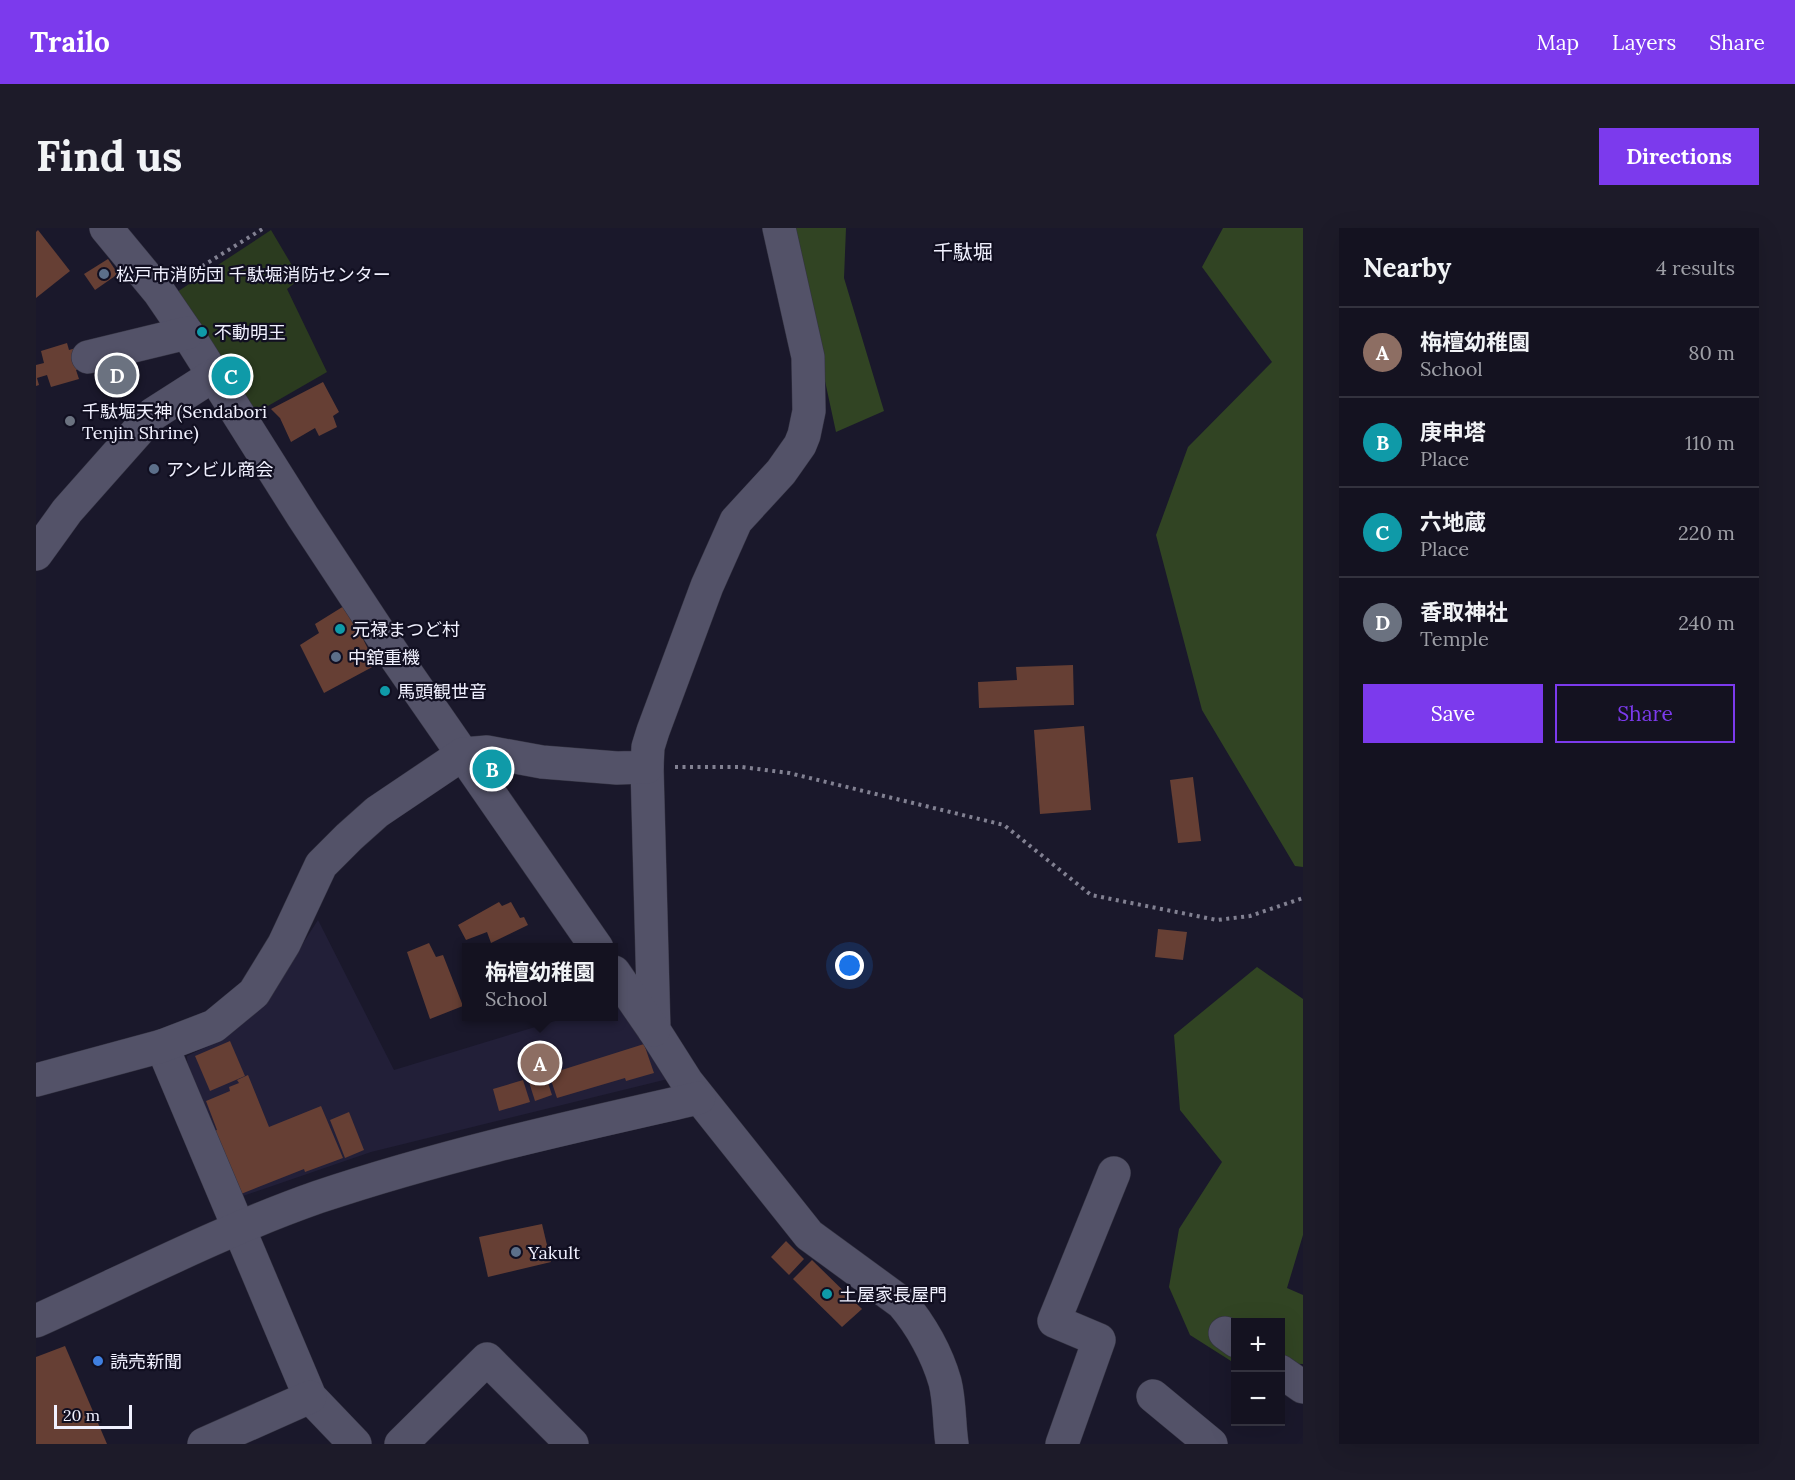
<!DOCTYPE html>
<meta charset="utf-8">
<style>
:root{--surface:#141220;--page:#1d1b29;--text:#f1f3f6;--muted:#9d9ea5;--line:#33323e;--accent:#7c3aed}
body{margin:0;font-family:Lora,"Noto Sans JP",serif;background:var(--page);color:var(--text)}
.controls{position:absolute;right:18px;bottom:18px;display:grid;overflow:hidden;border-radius:0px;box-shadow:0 6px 24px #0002}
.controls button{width:54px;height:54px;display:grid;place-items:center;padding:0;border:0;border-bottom:2px solid var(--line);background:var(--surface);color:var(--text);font:30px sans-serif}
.scale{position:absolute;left:18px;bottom:15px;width:78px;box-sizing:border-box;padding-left:6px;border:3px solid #f1f1ff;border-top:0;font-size:16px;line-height:21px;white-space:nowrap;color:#f1f1ff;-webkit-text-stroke:4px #110f21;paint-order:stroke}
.you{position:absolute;left:814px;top:738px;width:21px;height:21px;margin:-15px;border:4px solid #fff;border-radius:50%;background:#1a73e8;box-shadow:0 0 0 9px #1a73e833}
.badge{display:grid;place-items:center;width:39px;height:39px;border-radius:50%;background:var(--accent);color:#fff;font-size:20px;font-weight:700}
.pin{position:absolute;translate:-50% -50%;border:3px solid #fff;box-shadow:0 2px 6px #0006}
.popup{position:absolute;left:426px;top:715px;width:156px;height:78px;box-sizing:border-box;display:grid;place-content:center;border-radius:0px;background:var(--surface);filter:drop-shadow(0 2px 4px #0005);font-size:20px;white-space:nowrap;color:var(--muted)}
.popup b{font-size:22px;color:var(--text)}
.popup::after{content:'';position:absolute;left:50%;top:100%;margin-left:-12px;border:12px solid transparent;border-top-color:var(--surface)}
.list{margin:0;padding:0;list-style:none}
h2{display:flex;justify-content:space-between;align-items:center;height:78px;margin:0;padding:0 24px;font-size:26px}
h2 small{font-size:20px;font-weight:400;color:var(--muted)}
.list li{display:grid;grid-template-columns:39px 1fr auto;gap:18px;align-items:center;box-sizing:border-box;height:90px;padding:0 24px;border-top:2px solid var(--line)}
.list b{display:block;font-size:22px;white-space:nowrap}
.list p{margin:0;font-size:20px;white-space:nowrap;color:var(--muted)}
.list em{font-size:20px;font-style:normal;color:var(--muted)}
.actions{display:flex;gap:12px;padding:18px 24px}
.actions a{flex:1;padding:14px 0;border:2px solid var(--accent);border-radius:0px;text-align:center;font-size:21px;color:var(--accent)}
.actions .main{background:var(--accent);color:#fff}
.map{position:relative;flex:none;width:1267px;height:1216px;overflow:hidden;border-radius:0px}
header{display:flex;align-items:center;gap:36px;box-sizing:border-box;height:84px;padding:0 30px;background:var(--accent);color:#fff}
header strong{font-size:28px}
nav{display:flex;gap:33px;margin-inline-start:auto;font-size:21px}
.intro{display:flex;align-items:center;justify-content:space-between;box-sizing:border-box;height:144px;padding:0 36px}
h1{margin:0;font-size:42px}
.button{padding:15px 27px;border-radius:0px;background:var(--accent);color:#fff;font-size:21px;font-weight:700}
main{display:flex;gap:36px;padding:0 36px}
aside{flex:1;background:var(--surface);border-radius:0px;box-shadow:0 6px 24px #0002}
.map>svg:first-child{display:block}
</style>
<header>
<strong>Trailo</strong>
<nav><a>Map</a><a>Layers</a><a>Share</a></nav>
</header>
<div class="intro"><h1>Find us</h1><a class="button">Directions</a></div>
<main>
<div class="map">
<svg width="1267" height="1216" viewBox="0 0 1267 1216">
<rect width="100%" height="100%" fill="#1a182b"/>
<!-- built -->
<polygon fill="#221f38" points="282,692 358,842 532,789 578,788 578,775 584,772 636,850 335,924 201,970 152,853 151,828 179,815 227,777"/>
<!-- green -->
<polygon fill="#2b3b1f" points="235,2 264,51 251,61 291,144 218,186 141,64"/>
<!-- forest -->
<g fill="#314423">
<polygon points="756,0 810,0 808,50 848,183 800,204"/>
<polygon points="1187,0 1267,0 1267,639 1259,638 1166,482 1120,307 1152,219 1236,134 1166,39"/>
<polygon points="1221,739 1267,771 1267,1007 1251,1060 1267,1067 1267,1136 1245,1135 1244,1094 1200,1094 1199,1133 1195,1133 1154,1107 1133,1059 1143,1001 1186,934 1144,882 1138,807"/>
</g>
<!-- building -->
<g fill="#663f34">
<polygon points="2,2 34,43 0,70 0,4"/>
<polygon points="72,31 82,46 59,62 48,46"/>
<polygon points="31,115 33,122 40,120 46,140 40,142 43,151 15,159 11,147 1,150 3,157 0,158 0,137 8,135 5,123"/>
<polygon points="287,154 303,184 297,188 301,199 283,208 279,200 255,214 244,190 235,181"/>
<polygon points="308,378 314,385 340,437 288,465 264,417 283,405 279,396"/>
<polygon points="1037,437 1038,477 943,480 942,454 981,452 980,439"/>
<polygon points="1048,498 1055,582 1004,586 998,502"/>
<polygon points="1157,549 1165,613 1142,615 1134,552"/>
<polygon points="463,674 466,678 475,674 484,690 488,689 492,697 455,715 451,704 430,712 422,697"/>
<polygon points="1122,701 1151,704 1147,732 1119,729"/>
<polygon points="393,715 400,729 407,727 427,778 394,791 371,724"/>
<polygon points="194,813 209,848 174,863 159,828"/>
<polygon points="608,816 618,845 590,853 589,850 521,870 513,846"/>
<polygon points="509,846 516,867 499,873 492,851"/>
<polygon points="212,847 233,899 285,878 307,930 269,944 268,941 205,966 176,904 181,902 170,873 194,863 193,859 203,855 201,852"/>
<polygon points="487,852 494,874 463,883 457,861"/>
<polygon points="313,884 328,922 309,930 294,892"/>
<polygon points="506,996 515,1034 452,1049 443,1009"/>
<polygon points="750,1013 768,1031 753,1047 735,1029"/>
<polygon points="776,1032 826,1081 806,1099 757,1051"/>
<polygon points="29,1118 71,1216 0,1216 0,1129"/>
</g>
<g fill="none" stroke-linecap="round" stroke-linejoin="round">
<defs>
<g id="minor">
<polyline points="70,0 123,64 151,105 267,289 360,430 561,720"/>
<polyline points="52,129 151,105"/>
<polyline points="0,326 31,283 117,186 178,147"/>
<path d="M 611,539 L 618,802 L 651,854 L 773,1007 L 866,1075 C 885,1097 901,1126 909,1154 C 914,1174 913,1196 916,1216"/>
<polyline points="578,744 618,802"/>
<polyline points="126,818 274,1169 319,1216"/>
<polyline points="0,852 126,818 178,798 218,765 248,716 285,637 313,609 341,584 427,526 451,524 506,534 581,540 611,539 612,519 617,503 671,358 700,293 745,244 764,217 768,207 773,183 772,129 743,0"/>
<path d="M 0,1093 C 93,1051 185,1003 282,969 C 407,927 535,899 663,870"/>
<polyline points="1189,1105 1200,1113"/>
<polyline points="1244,1143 1267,1159"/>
<polyline points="1117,1168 1175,1216"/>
<polyline points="168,1216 274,1169"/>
<polyline points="365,1216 451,1131 536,1216"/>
<polyline points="1026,1216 1063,1112 1018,1093 1078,945"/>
</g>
</defs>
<!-- minor casing -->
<use href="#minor" stroke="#343342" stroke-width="34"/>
<!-- path -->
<g stroke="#828192" stroke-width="4" stroke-dasharray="3 4.5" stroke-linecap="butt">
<polyline points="147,50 228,0"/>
<polyline points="639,539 706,539 753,545 968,597 1055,667 1181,692 1214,688 1267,670"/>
</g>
<!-- minor -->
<use href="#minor" stroke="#535268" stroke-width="33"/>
</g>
<!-- markers -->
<g fill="#5c6f8a" stroke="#110f21" stroke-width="2">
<circle cx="68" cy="46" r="6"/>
<circle cx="118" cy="241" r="6"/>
<circle cx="300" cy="429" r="6"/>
<circle cx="480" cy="1024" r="6"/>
</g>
<g fill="#0f9aa8" stroke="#110f21" stroke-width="2">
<circle cx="166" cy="104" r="6"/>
<circle cx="304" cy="401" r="6"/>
<circle cx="349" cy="463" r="6"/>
<circle cx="791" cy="1066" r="6"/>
</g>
<circle fill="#6b7280" stroke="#110f21" stroke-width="2" cx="34" cy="193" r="6"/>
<circle fill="#3f7fe0" stroke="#110f21" stroke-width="2" cx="62" cy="1133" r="6"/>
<g text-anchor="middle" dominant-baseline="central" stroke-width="4.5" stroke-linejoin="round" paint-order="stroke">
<!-- poi labels -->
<g font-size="18" fill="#f1f1ff" stroke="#110f21" text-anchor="start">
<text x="80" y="46">松戸市消防団 千駄堀消防センター</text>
<text x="178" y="104">不動明王</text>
<text x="46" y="183">千駄堀天神 (Sendabori<tspan x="46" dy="21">Tenjin Shrine)</tspan></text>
<text x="130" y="241">アンビル商会</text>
<text x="316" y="401">元禄まつど村</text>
<text x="312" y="429">中舘重機</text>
<text x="361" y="463">馬頭観世音</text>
<text x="492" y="1024">Yakult</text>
<text x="803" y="1066">土屋家長屋門</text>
<text x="74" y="1133">読売新聞</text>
</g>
<!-- neighbourhood labels -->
<g font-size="20" fill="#f1f1ff" stroke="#110f21">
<text x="927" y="23">千駄堀</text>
</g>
</g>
</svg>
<div class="controls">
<button>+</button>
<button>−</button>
</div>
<div class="scale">20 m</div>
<div class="you"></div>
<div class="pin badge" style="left:504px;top:835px;background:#8d6e63">A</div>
<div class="popup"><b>栴檀幼稚園</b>School</div>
<div class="pin badge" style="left:456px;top:541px;background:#0f9aa8">B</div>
<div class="pin badge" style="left:195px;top:148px;background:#0f9aa8">C</div>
<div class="pin badge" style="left:81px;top:147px;background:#6b7280">D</div>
</div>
<aside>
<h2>Nearby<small>4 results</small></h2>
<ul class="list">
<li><span class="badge" style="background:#8d6e63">A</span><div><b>栴檀幼稚園</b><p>School</p></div><em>80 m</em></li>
<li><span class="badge" style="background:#0f9aa8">B</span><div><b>庚申塔</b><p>Place</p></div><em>110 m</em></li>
<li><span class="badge" style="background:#0f9aa8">C</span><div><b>六地蔵</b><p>Place</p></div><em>220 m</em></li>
<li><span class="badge" style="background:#6b7280">D</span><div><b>香取神社</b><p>Temple</p></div><em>240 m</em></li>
</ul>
<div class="actions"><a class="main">Save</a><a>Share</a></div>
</aside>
</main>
